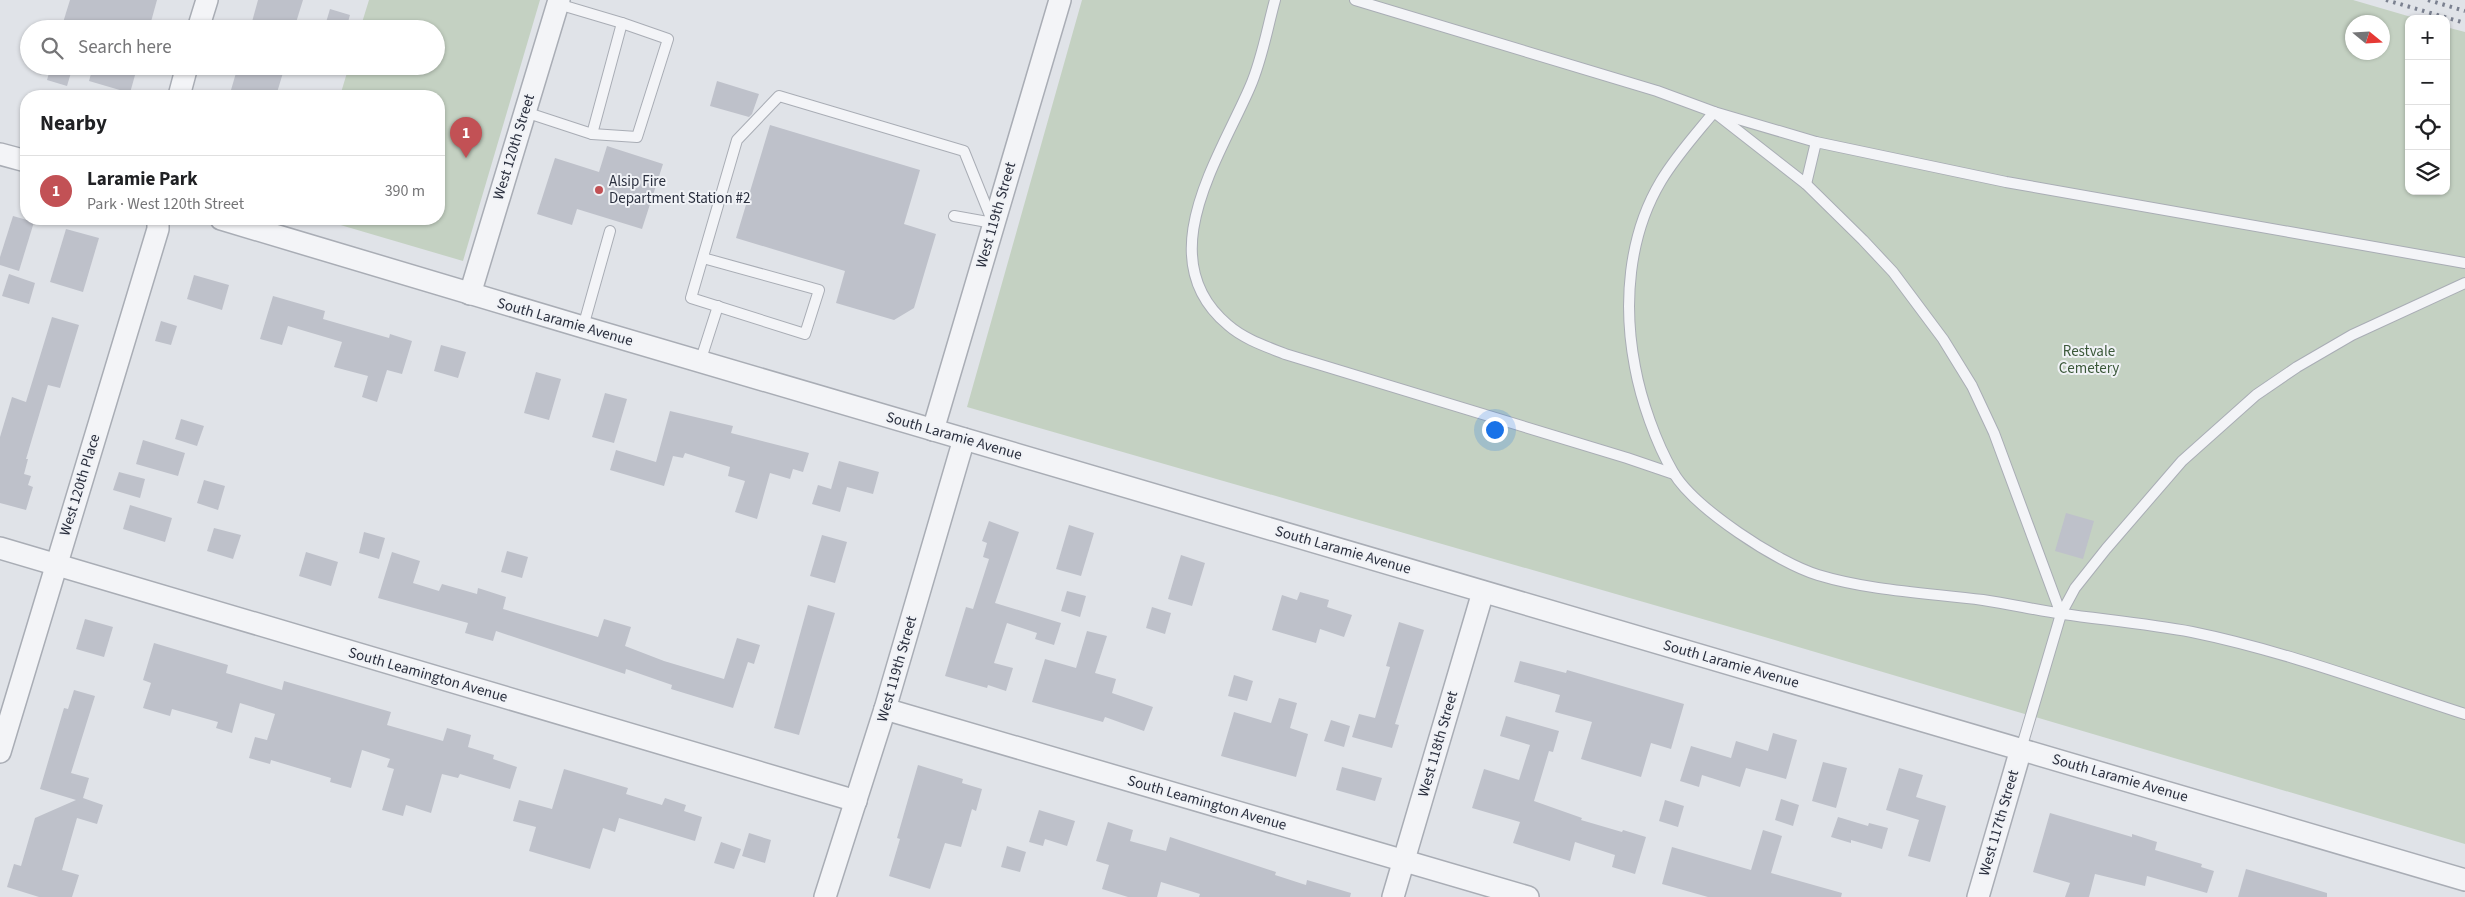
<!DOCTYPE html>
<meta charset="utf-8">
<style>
:root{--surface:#fff;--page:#f2f2f2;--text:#202124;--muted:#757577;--line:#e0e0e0;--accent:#c25155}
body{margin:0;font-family:"Source Sans 3",sans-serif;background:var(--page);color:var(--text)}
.controls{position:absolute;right:15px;top:15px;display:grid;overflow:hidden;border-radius:10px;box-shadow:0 1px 4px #0004}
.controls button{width:45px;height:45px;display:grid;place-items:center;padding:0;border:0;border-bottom:1px solid var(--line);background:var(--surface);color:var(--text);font:25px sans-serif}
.compass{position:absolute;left:2345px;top:15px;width:45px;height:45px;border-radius:50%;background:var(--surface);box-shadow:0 1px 4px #0004;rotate:108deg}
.you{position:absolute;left:1494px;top:429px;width:18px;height:18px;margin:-12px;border:4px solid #fff;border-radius:50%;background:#1a73e8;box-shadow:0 0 0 8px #1a73e833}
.badge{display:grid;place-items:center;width:32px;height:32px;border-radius:50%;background:var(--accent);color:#fff;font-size:16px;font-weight:700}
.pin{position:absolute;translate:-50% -41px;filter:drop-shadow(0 1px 2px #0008)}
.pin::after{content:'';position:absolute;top:26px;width:18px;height:15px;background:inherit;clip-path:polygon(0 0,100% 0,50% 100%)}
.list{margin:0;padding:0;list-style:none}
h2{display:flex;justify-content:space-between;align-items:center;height:65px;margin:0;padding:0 20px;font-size:21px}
h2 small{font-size:16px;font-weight:400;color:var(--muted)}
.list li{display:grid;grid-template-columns:32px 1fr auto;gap:15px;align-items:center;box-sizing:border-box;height:70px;padding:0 20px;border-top:1px solid var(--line)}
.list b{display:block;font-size:19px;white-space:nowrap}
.list p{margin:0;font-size:16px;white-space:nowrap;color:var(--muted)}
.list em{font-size:16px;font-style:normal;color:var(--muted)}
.icon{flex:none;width:28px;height:28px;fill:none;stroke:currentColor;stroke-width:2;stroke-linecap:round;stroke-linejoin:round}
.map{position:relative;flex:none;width:2465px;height:897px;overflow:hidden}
.search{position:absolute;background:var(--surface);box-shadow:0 1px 4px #0004;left:20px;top:20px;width:425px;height:55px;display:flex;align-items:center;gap:12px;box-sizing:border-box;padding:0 18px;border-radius:28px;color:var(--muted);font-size:19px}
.panel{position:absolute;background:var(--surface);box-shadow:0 1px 4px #0004;left:20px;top:90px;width:425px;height:135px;border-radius:20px}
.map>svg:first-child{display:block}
</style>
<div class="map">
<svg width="2465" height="897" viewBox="0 0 2465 897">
<rect width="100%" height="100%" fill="#e0e3e8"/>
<!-- green -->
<g fill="#c4d1c2" fill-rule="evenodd">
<polygon points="369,0 540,0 463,261 320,219 439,219 439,96 340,96 349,66 436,66 436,29 360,29"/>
<path d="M 1082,0 L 2353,0 L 2418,19 L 2409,19 L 2409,191 L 2446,191 L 2446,27 L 2465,32 L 2465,844 L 1751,633 L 967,407 ZM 2352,22 L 2382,22 L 2382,52 L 2352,52 Z"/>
</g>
<!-- building -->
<g fill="#bec1ca">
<polygon points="70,0 157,0 149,29 61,29"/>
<polygon points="258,0 303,0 294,29 250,29"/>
<polygon points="330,9 350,15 346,29 324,29"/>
<polygon points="51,66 73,66 67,86 47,80"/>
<polygon points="93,66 130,66 137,68 130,93 89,81"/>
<polygon points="238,66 285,66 276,96 235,96 236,92 231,90"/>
<polygon points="717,81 759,94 752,114 749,117 710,106"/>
<polygon points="770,125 920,170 904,224 936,234 914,308 894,320 836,303 845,271 736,238"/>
<polygon points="607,146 663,164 642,229 577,209 572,225 537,214 555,158 599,172"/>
<polygon points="13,216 34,222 19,271 0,265 0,257"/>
<polygon points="66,229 99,238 83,292 50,282"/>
<polygon points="9,274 35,283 29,304 2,296"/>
<polygon points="194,275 229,285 222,310 187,299"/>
<polygon points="273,296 325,311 323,319 389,338 390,334 412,341 402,374 387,370 377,402 362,397 368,376 334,367 342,342 288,326 282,345 260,339"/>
<polygon points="52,317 79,325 60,388 48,385 26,459 28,459 24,474 31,476 28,485 33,487 26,510 0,503 0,437 12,397 26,402"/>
<polygon points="161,321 177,326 171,345 155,341"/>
<polygon points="441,345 466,352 458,378 434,371"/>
<polygon points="536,372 561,379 549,420 524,413"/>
<polygon points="605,393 627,399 614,443 592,437"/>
<polygon points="670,411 733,426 731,433 809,453 803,472 793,469 790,479 770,473 757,519 735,512 745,481 728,476 730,467 685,453 683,458 673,456 664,486 610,470 616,450 656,462"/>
<polygon points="181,419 204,426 197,446 175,439"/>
<polygon points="143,440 185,453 178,476 136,464"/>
<polygon points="839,461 879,472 873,494 847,487 840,512 812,504 818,485 831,489"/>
<polygon points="119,472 145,479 140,498 113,490"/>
<polygon points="204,480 225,486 218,510 197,503"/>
<polygon points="130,505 172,518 165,542 123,529"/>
<polygon points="2066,513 2094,521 2083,559 2055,551"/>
<polygon points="989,521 1019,532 995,603 1061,623 1054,645 1035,639 1037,633 1007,623 994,663 1013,668 1006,691 988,685 987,688 945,676 966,607 973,609 989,559 983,557 987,543 982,541"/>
<polygon points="1069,525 1094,533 1081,576 1056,569"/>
<polygon points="214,528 241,535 233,559 207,551"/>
<polygon points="364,532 385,538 379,559 359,553"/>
<polygon points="822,535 847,542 835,583 810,576"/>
<polygon points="507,551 528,557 522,578 501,572"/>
<polygon points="306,552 338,562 331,586 299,576"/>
<polygon points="392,552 420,561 413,583 439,591 442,584 477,594 478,588 506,597 503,609 598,637 604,619 631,627 625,646 664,661 724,679 737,638 760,645 754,664 748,662 733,708 671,689 672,685 626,669 625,674 496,631 493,641 465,633 468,623 378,598"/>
<polygon points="1181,555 1205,563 1192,606 1168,599"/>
<polygon points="1067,591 1086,596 1080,617 1061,611"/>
<polygon points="1300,592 1329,600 1327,607 1352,615 1344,637 1320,629 1316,643 1272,630 1282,595 1297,600"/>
<polygon points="808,605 835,613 799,735 774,728"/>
<polygon points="1152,607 1171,613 1165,634 1146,628"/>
<polygon points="85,619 113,627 104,657 76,649"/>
<polygon points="1399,622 1424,630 1395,724 1399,725 1392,748 1352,737 1359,714 1375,718 1390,667 1386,666"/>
<polygon points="1087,631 1107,636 1095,673 1116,679 1112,693 1153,707 1144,731 1105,717 1103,722 1032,702 1045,659 1076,668"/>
<polygon points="154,643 228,665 226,673 282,690 284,681 391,712 387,725 443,741 447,728 471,735 468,747 494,755 493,759 517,767 510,789 460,774 458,778 442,774 431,813 406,805 403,816 382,810 394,769 387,767 390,759 362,750 351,788 330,782 331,778 271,760 270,764 249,758 255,737 267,740 275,714 240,703 232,733 216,728 218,722 172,709 170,716 143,708 151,683 143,680"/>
<polygon points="1520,661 1566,673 1567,670 1684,704 1671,749 1651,743 1641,777 1581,759 1592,722 1555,712 1560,695 1514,682"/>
<polygon points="1234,675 1253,681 1247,701 1228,696"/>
<polygon points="74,690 95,696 71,773 89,778 83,798 103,805 97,824 77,818 62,870 79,875 72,897 39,897 7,887 14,864 21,866 35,818 76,800 40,789 64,708 68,709"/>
<polygon points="1279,698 1297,703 1290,728 1308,734 1296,777 1221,756 1234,712 1271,723"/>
<polygon points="1506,716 1559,731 1553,752 1549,751 1534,801 1582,818 1581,820 1622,832 1623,830 1646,837 1635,874 1612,867 1615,855 1575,842 1570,861 1513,843 1520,822 1472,808 1484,769 1519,780 1530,745 1500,736"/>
<polygon points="1331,720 1350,726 1344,747 1324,741"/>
<polygon points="1773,733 1797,740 1786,779 1746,768 1740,787 1702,775 1699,787 1680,781 1691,746 1731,758 1736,741 1768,751"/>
<polygon points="1823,762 1847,768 1836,808 1812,801"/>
<polygon points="918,765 963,779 962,783 982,789 976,811 972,809 961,847 945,843 930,889 889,876 900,839 897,838"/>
<polygon points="1342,767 1382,778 1375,801 1336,790"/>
<polygon points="1899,768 1923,775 1916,797 1946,806 1930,862 1908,856 1919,820 1886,810"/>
<polygon points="564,769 628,788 626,794 662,805 665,798 686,805 684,811 702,817 695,841 619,818 615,832 603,828 590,869 529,851 536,827 513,821 519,800 552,809"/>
<polygon points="1781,799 1799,805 1793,826 1775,820"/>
<polygon points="1665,800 1684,806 1678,827 1659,821"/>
<polygon points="1039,810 1075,821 1067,846 1045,839 1043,846 1029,842"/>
<polygon points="2050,813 2132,837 2132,834 2157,842 2155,850 2202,864 2201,867 2214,871 2207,893 2147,876 2145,886 2095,874 2089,897 2065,897 2070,883 2033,872"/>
<polygon points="1838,817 1868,826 1869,823 1888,828 1882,849 1851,840 1851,843 1831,837"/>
<polygon points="1108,822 1133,830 1130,841 1166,851 1170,837 1276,872 1275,875 1306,885 1307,880 1351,893 1350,897 1199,897 1200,894 1161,882 1157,897 1128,897 1102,889 1109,865 1096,861"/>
<polygon points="1763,830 1782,836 1771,873 1842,893 1841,897 1708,897 1662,884 1672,847 1751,870"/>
<polygon points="749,833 771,840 765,863 742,856"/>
<polygon points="721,842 741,849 734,869 714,863"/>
<polygon points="1007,846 1026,852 1020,872 1001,867"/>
<polygon points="2246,869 2327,893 2327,897 2238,897"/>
</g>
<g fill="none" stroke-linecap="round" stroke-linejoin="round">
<defs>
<g id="service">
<path d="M 1275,0 C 1267,29 1262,60 1250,87 C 1219,159 1149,259 1228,325 C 1244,339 1265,346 1285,354 L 1627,458 L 1674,474"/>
<polyline points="1355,0 1657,91 1714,112 1816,142"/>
<polyline points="525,112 592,134 637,137 668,39 622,23 558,4"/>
<polyline points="592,134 622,23"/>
<polyline points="1806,184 1816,142 2006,182 2465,263"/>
<polyline points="703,258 819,290 805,334 691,298 737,140 779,96 964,151 993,223 954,216"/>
<polyline points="583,327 610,231"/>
<polyline points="700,362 718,306"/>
<path d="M 2061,614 L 1994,433 L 1972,386 L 1943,339 L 1893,272 L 1863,240 L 1806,184 L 1714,112 C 1696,134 1676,156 1661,181 C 1628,236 1623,305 1635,367 C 1641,400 1656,443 1673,472 C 1694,508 1778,563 1818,575 C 1871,591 1928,593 1983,600 C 2010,604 2036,610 2063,614 C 2106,620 2149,624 2192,632 C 2285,651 2375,685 2465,714"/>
<polyline points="2021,749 2061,614 2075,588 2106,549 2182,461 2256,395 2297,367 2352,335 2465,283"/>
</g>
<g id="minor">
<polyline points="198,29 207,0"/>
<polyline points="179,96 187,66"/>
<polyline points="0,154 26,161"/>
<polyline points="221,219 583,327 2465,880"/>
<polyline points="470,294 559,0"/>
<polyline points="933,430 1060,0"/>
<polyline points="0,548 856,801"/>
<polyline points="885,709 1528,897"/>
<polyline points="0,752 158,229 158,219"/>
<polyline points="825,897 885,709 964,439"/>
<polyline points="1393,897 1483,592"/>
<polyline points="1978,897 2021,749"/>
</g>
</defs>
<!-- service casing -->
<use href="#service" stroke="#a9adb5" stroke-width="12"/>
<!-- minor casing -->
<use href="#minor" stroke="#a9adb5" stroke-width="24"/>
<!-- service -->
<use href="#service" stroke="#f3f4f7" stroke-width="10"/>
<!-- minor -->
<use href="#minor" stroke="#f3f4f7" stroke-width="21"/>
<!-- rail -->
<g stroke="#7b8190" stroke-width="4" stroke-dasharray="2.5 5" stroke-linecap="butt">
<polyline points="2386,0 2465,23"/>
<polyline points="2428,0 2465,11"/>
</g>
</g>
<!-- markers -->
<circle fill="#c25155" stroke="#f0f2f6" stroke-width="2" cx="599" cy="190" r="5"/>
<g text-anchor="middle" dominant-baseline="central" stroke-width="4" stroke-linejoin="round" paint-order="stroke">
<!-- street labels -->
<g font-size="15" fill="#2a2f3e" stroke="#f0f2f6">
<text transform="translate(514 147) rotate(-73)">West 120th Street</text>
<text transform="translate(996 215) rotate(-74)">West 119th Street</text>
<text transform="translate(565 322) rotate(16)">South Laramie Avenue</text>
<text transform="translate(954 436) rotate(16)">South Laramie Avenue</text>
<text transform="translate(80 485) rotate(-73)">West 120th Place</text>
<text transform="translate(1343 550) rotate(16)">South Laramie Avenue</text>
<text transform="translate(1731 664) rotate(16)">South Laramie Avenue</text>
<text transform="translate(897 669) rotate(-74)">West 119th Street</text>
<text transform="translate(428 675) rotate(16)">South Leamington Avenue</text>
<text transform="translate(1438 744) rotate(-74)">West 118th Street</text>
<text transform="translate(2120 778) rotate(16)">South Laramie Avenue</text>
<text transform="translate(1207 803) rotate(16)">South Leamington Avenue</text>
<text transform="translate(1999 823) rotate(-74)">West 117th Street</text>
</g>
<!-- poi labels -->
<g font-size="15" fill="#2a2f3e" stroke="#f0f2f6" text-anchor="start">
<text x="609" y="181">Alsip Fire<tspan x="609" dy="17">Department Station #2</tspan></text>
</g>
<!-- park labels -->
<g font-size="15" fill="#3b5839" stroke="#f0f2f6">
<text x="2089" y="351">Restvale<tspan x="2089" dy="17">Cemetery</tspan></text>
</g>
</g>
</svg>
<div class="controls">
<button>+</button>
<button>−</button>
<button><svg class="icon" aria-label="locate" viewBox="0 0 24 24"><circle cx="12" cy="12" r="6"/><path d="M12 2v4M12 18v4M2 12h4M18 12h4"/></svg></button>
<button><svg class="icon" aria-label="layers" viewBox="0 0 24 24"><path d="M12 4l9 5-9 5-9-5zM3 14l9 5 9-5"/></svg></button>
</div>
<svg class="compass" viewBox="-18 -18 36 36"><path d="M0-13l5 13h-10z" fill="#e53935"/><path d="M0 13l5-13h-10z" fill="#757577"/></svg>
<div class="you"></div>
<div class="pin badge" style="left:466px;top:158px">1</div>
<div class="search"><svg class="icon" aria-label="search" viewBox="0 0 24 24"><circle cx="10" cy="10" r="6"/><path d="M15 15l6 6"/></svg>Search here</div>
<section class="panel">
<h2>Nearby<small></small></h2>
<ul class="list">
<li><span class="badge">1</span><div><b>Laramie Park</b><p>Park · West 120th Street</p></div><em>390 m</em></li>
</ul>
</section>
</div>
